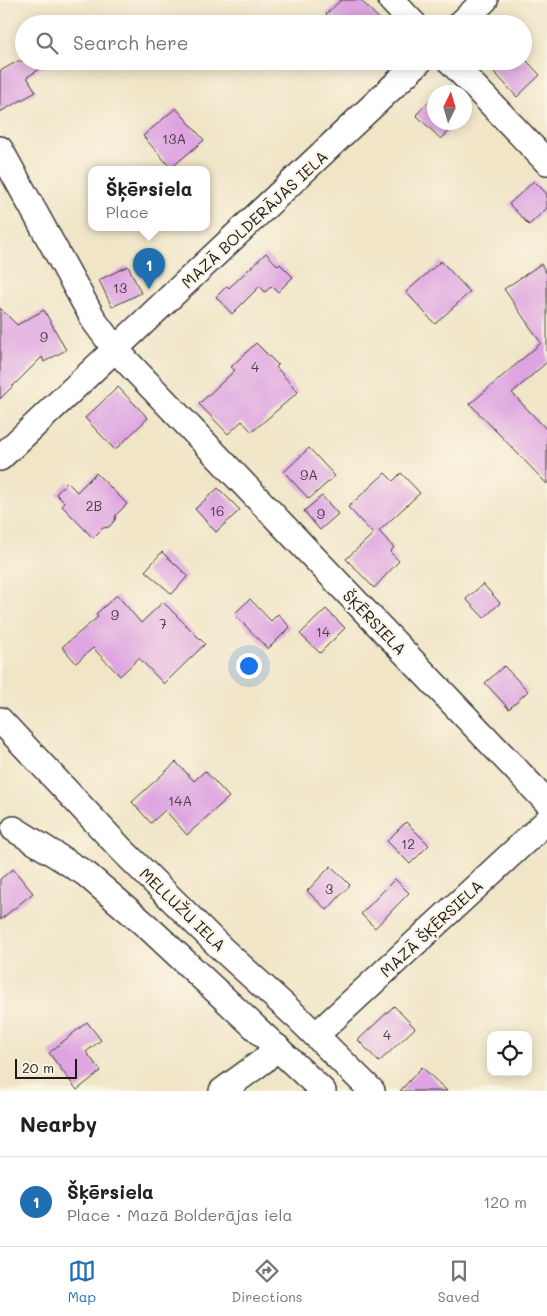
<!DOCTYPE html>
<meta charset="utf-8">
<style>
:root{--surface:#fff;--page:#f2f2f2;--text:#202124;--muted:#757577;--line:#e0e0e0;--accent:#1f6fb2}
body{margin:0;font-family:Mali,sans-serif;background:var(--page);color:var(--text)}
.controls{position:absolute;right:15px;bottom:15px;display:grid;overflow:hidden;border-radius:10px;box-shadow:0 2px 12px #0003}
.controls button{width:45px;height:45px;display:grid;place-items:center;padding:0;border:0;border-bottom:1px solid var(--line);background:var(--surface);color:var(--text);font:25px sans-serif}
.compass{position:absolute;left:427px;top:85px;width:45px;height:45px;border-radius:50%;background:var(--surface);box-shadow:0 2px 12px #0003;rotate:5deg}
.scale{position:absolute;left:15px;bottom:12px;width:62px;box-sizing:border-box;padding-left:5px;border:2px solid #1c1c1c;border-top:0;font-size:14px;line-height:18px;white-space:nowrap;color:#1c1c1c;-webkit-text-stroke:4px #fcf5e5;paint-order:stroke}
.you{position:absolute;left:248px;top:665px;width:18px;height:18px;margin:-12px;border:4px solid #fff;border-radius:50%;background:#1a73e8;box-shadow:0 0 0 8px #1a73e833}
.badge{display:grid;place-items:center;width:32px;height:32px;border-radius:50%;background:var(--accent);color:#fff;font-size:16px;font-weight:700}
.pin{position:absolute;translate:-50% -41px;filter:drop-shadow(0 1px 2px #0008)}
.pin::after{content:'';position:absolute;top:26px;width:18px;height:15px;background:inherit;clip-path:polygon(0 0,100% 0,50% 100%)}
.popup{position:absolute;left:88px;top:166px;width:122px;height:65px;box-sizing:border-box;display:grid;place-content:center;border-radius:10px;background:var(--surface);filter:drop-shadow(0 1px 4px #0005);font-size:16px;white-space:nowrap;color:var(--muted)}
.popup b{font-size:19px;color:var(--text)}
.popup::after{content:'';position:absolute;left:50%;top:100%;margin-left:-10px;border:10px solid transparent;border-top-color:var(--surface)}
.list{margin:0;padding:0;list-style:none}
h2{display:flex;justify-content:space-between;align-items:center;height:65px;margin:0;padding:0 20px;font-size:21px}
h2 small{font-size:16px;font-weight:400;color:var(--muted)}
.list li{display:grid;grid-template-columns:32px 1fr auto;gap:15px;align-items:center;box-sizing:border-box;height:90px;padding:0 20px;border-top:1px solid var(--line)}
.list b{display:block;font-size:19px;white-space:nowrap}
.list p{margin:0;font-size:16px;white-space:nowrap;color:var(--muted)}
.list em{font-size:16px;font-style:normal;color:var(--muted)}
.icon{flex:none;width:28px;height:28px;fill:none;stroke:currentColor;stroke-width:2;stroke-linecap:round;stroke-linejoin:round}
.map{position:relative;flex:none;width:547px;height:1091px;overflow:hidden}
.search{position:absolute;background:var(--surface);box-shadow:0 2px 12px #0003;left:15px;right:15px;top:15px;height:55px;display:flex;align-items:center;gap:12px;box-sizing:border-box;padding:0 18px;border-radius:28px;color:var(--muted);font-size:19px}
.sheet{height:155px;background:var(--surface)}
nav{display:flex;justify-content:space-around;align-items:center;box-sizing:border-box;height:70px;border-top:1px solid var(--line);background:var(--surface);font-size:14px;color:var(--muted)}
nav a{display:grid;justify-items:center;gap:2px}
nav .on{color:var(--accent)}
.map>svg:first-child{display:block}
</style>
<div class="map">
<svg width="547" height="1091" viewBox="0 0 547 1091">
<rect width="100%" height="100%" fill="#fcf5e5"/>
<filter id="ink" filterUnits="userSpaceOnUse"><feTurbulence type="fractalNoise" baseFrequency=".02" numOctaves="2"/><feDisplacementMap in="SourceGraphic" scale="10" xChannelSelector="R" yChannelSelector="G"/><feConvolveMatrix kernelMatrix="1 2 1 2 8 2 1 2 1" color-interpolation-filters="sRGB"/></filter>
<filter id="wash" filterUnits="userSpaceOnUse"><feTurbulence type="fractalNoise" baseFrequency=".0096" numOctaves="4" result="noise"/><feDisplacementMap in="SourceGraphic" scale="20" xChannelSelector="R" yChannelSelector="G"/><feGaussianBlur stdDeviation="1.12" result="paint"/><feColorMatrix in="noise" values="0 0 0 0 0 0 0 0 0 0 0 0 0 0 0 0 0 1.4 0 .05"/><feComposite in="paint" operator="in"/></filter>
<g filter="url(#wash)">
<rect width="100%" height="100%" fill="#f0e5c7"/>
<g id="blocks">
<!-- building -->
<g fill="#dea4e1">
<polygon points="341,0 361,0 384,24 335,24 326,14"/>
<polygon points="18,61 53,61 27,77 36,92 0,112 0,71"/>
<polygon points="484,61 527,61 540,75 517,97"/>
<polygon points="434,96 434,122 459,122 441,139 416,115"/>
<polygon points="176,108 204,140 171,168 143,136"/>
<polygon points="534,181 547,194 547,208 529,225 509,204"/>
<polygon points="266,253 278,266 280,264 293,277 278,292 272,286 265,292 260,286 232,314 216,297 227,286 229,288"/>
<polygon points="441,261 470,292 435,324 406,292"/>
<polygon points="541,264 547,274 547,362 512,393 547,430 547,484 470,404 541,343 504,289"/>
<polygon points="128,266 141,293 112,307 99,280"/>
<polygon points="0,308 17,325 44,310 66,350 44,362 42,357 0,399"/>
<polygon points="256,343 278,365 276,367 298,392 252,432 242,421 228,434 199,404 235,370 231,367"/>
<polygon points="118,387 148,418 115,450 85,418"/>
<polygon points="309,448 335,476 309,499 284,472"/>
<polygon points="96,473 127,504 116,515 115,520 109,527 103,528 93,538 62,506 64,502 56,494 67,482 77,492"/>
<polygon points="385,473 393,481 401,473 420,493 379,531 394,548 390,552 399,561 374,588 346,559 373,534 348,507"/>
<polygon points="218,488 240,510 216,532 195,509"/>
<polygon points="322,496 338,514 320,530 304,511"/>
<polygon points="162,552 188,576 172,594 145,571"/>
<polygon points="483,584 500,603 484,618 466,599"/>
<polygon points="117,595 141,623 163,602 205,644 164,684 139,658 120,676 93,648 76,663 62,647 98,617 96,614"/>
<polygon points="250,599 271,621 278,614 290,627 268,649 234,614"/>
<polygon points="326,609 345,628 320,653 300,634"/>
<polygon points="504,666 528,691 509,709 485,683"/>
<polygon points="176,762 194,781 205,771 229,797 187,835 165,810 151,823 132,802"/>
<polygon points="406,822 429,845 410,864 387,841"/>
<polygon points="331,866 350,885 327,910 307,891"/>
<polygon points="13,869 33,893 0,920 0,879"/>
<polygon points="395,879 409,893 375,928 361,914"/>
<polygon points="394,1006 415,1028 379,1062 358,1040"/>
<polygon points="87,1022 101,1040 86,1052 101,1071 77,1090 49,1053"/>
<polygon points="422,1067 447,1091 400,1091"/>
</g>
</g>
</g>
<g filter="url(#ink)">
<use href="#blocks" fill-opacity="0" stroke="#3c3a36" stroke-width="1"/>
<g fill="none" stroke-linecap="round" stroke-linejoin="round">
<defs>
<g id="minor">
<polyline points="391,0 414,24"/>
<polyline points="460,24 485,0"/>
<polyline points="450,61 547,162"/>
<polyline points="0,149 95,322 115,349 547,802"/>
<polyline points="0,458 420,61"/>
<polyline points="0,720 122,850 221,948 299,1019 372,1091"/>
<polyline points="14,829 86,874 149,928 323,1091"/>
<polyline points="316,1035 547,821"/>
<polyline points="222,1091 263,1061 277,1047"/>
</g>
</defs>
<!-- minor casing -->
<use href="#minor" stroke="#3c3a36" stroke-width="28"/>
<!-- minor -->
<use href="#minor" stroke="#fff" stroke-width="25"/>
</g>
</g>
<g text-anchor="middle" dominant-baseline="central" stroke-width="4.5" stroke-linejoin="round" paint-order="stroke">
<!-- number labels -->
<g font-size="14" fill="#4c3e4d">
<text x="174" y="138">13A</text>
<text x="120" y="287">13</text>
<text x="44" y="336">9</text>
<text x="255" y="366">4</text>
<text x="309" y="474">9A</text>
<text x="94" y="505">2B</text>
<text x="217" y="510">16</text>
<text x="321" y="513">9</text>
<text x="115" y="614">9</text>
<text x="163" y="623">7</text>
<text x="323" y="631">14</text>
<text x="180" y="800">14A</text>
<text x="408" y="843">12</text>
<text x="329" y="888">3</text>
<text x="387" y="1034">4</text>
</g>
<!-- street labels -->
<g font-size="16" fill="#1c1c1c" stroke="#fcf5e5">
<text transform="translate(254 219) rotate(-43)">MAZĀ BOLDERĀJAS IELA</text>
<text transform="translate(375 622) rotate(46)">ŠĶĒRSIELA</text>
<text transform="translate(183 909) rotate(44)">MELLUŽU IELA</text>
<text transform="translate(431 928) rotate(-43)">MAZĀ ŠĶĒRSIELA</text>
</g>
</g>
</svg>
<div class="controls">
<button><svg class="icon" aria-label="locate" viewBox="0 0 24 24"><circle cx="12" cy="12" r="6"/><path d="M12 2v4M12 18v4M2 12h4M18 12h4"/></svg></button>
</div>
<svg class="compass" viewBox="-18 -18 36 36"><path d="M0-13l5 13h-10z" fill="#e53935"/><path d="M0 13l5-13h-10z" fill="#757577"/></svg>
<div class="scale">20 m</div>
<div class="you"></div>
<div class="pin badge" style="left:149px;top:289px">1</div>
<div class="popup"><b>Šķērsiela</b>Place</div>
<div class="search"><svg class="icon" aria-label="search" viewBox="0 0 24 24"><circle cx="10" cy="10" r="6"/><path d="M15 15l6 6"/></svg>Search here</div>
</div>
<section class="sheet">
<h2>Nearby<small></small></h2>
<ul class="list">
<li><span class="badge">1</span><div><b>Šķērsiela</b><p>Place · Mazā Bolderājas iela</p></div><em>120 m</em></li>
</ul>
</section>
<nav>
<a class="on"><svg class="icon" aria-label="map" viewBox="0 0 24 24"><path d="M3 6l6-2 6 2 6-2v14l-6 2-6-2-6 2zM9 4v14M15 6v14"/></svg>Map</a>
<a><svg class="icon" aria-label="directions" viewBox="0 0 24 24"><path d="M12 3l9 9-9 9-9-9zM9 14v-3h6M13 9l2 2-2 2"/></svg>Directions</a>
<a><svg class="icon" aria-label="saved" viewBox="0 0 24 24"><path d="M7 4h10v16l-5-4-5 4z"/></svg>Saved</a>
</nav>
